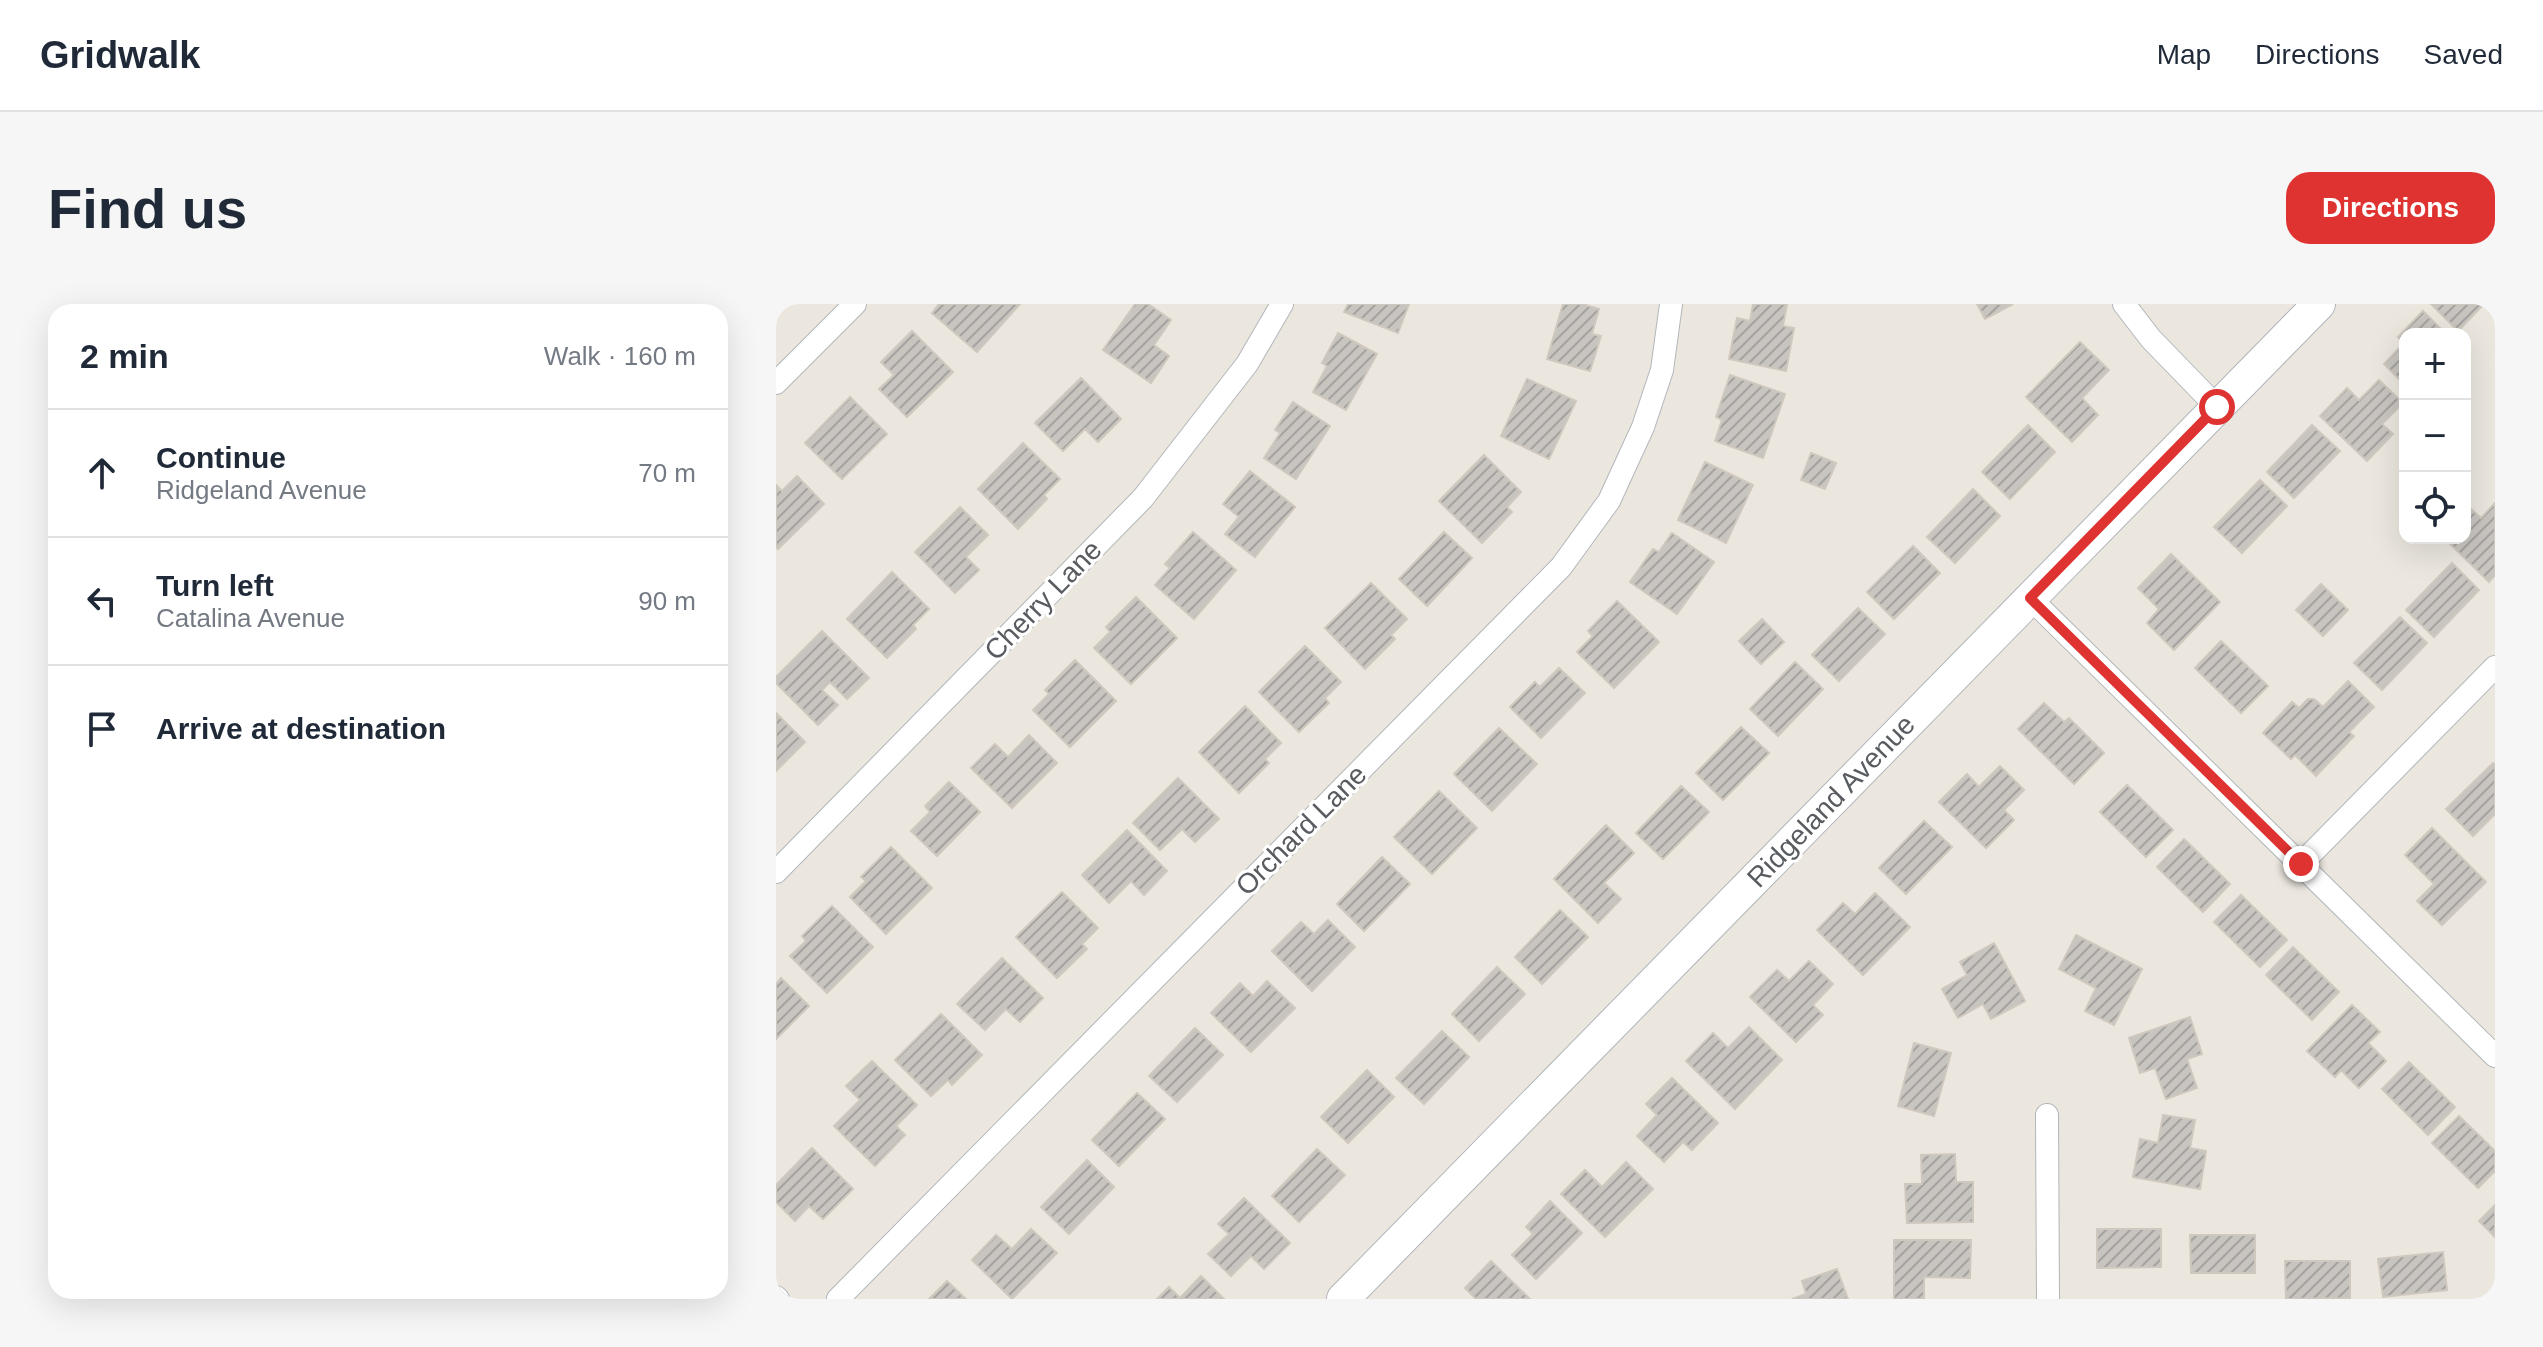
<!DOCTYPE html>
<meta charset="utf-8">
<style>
:root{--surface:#fff;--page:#f6f6f7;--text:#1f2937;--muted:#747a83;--line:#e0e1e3;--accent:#df3331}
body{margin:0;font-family:Helvetica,sans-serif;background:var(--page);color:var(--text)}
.controls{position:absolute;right:24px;top:24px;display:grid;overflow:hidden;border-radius:16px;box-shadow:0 8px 32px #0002}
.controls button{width:72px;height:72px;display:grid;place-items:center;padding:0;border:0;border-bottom:2px solid var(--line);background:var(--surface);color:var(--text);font:40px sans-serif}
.stop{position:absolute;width:24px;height:24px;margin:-18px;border:6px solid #df3331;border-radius:50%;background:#fff}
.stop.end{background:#df3331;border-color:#fff;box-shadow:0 2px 8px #0008}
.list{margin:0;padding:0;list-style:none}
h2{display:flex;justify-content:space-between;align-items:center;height:104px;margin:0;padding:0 32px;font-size:34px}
h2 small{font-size:26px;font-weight:400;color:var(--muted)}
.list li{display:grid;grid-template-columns:52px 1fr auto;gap:24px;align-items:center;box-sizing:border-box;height:128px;padding:0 32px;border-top:2px solid var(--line)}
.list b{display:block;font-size:30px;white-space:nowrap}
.list p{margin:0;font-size:26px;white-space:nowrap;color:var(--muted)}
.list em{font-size:26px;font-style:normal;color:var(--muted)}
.icon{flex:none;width:44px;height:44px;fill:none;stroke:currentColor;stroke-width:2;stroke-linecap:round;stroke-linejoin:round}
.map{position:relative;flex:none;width:1719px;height:995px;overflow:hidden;border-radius:24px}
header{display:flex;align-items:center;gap:48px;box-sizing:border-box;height:112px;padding:0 40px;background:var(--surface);border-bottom:2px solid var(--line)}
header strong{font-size:38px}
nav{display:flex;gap:44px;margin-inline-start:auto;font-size:28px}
.intro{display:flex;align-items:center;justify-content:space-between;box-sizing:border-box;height:192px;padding:0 48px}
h1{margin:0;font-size:56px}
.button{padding:20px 36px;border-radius:24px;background:var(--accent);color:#fff;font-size:28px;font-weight:700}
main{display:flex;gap:48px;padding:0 48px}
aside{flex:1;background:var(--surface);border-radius:24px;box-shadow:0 8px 32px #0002}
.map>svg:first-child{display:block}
</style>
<header>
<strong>Gridwalk</strong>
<nav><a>Map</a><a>Directions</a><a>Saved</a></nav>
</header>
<div class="intro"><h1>Find us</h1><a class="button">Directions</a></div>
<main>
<aside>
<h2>2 min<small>Walk · 160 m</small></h2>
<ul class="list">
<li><svg class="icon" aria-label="ahead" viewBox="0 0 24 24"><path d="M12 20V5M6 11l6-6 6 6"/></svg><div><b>Continue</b><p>Ridgeland Avenue</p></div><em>70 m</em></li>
<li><svg class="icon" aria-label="left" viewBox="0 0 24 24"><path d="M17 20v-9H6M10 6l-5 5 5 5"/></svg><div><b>Turn left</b><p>Catalina Avenue</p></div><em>90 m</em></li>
<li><svg class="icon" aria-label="arrive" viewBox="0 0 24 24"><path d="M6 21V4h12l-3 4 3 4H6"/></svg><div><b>Arrive at destination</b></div></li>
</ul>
</aside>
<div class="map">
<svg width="1719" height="995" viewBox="0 0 1719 995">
<defs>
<pattern id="building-hatch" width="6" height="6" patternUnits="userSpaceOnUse" patternTransform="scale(2)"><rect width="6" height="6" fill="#c8c4bf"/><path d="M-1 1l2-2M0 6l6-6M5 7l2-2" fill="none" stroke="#a5a29f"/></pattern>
</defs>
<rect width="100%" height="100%" fill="#ebe7df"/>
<!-- building -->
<g fill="url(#building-hatch)" stroke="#cfc8be" stroke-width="2">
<polygon points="163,0 244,0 201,48 156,9"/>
<polygon points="359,0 372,0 395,16 378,41 393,52 375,79 327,46"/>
<polygon points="572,0 633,0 622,29 568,8"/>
<polygon points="787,0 806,0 823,5 816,30 825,32 814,67 771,55"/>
<polygon points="977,0 1011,0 1007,22 1018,24 1010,67 953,55 961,14 974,17"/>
<polygon points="1201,0 1237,0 1209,15"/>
<polygon points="1655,0 1708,0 1682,27"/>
<polygon points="1647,7 1670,30 1629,30 1629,81 1608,60 1628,39 1622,33"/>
<polygon points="136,27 177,68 131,113 103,85 118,71 105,58"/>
<polygon points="562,29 601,50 570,106 537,88 551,62 546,59"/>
<polygon points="1304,38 1333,66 1306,94 1322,111 1296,138 1250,93"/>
<polygon points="954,71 1009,90 987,154 939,137 946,116 940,113"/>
<polygon points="305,74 345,115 322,138 309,125 287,147 259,119"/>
<polygon points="751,75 800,97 773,155 725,132"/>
<polygon points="1603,76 1627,99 1606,120 1617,130 1591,157 1544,112 1571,84 1583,96"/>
<polygon points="74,93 111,130 66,175 29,139"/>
<polygon points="517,98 554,122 520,175 488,154 504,129 499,126"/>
<polygon points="1252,121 1279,148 1234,195 1206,168"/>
<polygon points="1536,121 1564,147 1518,194 1491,168"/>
<polygon points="247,139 284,175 268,191 271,195 242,225 202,185"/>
<polygon points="1035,149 1060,159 1049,185 1025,176"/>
<polygon points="708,151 745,188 731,203 736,208 706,239 663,197"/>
<polygon points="929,158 977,181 950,239 902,216"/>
<polygon points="474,167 519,203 479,253 449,230 463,213 447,200"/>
<polygon points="21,172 48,200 2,245 0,243 0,181 6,187"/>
<polygon points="1484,176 1511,202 1466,249 1438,223"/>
<polygon points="1197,185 1224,212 1179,259 1151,233"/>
<polygon points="1719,199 1719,271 1713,278 1668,234 1689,234 1689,210 1694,204 1705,214"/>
<polygon points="184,203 212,231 190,253 203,266 179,289 139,248"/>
<polygon points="417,228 460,266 418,315 379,281 394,264 389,260"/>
<polygon points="668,228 696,254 651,302 623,275"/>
<polygon points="896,229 938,258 901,310 854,278 877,245 883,248"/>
<polygon points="1137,242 1164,269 1118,315 1091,288"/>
<polygon points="1395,250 1444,298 1398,346 1371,319 1383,305 1362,284"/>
<polygon points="1676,259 1703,286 1658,333 1630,306"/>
<polygon points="116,268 153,305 137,321 140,325 111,354 71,315"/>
<polygon points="595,279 631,315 615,331 619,335 589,365 549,324"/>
<polygon points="1545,280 1572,306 1547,332 1520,306"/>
<polygon points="360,293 401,334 355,380 318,344 334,328 330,323"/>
<polygon points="841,297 883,338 838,384 801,348 817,332 812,327"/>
<polygon points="1082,304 1109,330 1063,377 1036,351"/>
<polygon points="1624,313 1651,339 1606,386 1578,359"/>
<polygon points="986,315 1008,338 985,360 963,337"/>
<polygon points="46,327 93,374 71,395 54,378 46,386 62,401 42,421 0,379 0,373"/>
<polygon points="1445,337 1492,382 1465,409 1419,364"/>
<polygon points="529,342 565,378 549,394 553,399 523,428 483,388"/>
<polygon points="299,356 340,397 294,443 257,406 273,390 269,386"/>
<polygon points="1019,358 1047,385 1002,432 974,405"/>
<polygon points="783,364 809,389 765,434 734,403 759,378 764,383"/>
<polygon points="1572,377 1598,403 1573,428 1578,432 1540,472 1519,451 1515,455 1487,429 1516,398 1523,404 1532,395 1538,395 1547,403"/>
<polygon points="1268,399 1288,418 1293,414 1328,449 1298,480 1242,425"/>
<polygon points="469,402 505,439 489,455 493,459 463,489 423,448"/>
<polygon points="0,409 29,438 0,467"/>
<polygon points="965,423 993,449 947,496 920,469"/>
<polygon points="723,424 761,460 716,507 678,470"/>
<polygon points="253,431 281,459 236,504 195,464 219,440 232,453"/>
<polygon points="1717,459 1719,461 1719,510 1697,532 1670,505"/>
<polygon points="1224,462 1248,486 1228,506 1238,516 1210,544 1163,498 1191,470 1203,483"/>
<polygon points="402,474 443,515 419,538 406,525 384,546 357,519"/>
<polygon points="173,478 204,508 161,552 135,527 154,508 149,502"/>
<polygon points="1351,481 1397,526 1370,553 1324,508"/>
<polygon points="905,482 933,508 887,555 860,529"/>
<polygon points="663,487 701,524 656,570 618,533"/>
<polygon points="1148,517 1176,543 1130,590 1103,564"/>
<polygon points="830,521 858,549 828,579 845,595 822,619 778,575"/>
<polygon points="1656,524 1710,578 1666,621 1641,597 1658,580 1629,551"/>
<polygon points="351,526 391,567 368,591 355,577 333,599 306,571"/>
<polygon points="1408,535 1454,580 1427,608 1381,563"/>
<polygon points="115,543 156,584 110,630 74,593 90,577 85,573"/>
<polygon points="606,553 634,580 588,627 561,600"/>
<polygon points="286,588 322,624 306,640 311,645 281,674 240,633"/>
<polygon points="1099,589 1134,623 1087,671 1041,626 1067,599 1079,610"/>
<polygon points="1465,591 1511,636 1484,663 1438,618"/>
<polygon points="56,602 97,643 51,689 14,652 30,637 26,632"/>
<polygon points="784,606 812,633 766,680 739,653"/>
<polygon points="552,616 579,643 536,687 496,647 525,618 538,630"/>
<polygon points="1300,631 1366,665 1338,721 1309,707 1320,684 1283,665"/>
<polygon points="1218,639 1249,697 1215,715 1207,700 1182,714 1166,685 1191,671 1184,658"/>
<polygon points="1517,643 1563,688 1536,716 1490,671"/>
<polygon points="226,654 267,694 244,718 230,705 209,726 181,700"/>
<polygon points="1033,657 1057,680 1037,701 1047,711 1020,738 974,693 1001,666 1013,677"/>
<polygon points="721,663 749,690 703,737 676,710"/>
<polygon points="5,674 33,702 0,735 0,680"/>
<polygon points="491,677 519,704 475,748 435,709 464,679 477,692"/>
<polygon points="1576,701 1604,728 1592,739 1610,757 1583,784 1565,766 1559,773 1531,747"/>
<polygon points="165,710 206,751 176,781 172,776 155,792 119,756"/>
<polygon points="1414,713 1426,750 1411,755 1421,784 1390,795 1379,764 1364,769 1353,734"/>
<polygon points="973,723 1006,756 959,805 910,757 937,729 952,744"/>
<polygon points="419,724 447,751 401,798 373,772"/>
<polygon points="666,727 693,753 648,800 620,774"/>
<polygon points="1138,739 1175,749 1158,812 1122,802"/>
<polygon points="96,757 141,801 120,822 129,831 99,862 58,822 84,796 70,782"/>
<polygon points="1633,758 1679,803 1652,831 1606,785"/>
<polygon points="591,766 618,793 572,839 545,813"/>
<polygon points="896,774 942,819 916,846 907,838 888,858 861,832 881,811 870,800"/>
<polygon points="361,789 389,815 343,862 316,836"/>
<polygon points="1387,811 1419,816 1414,844 1430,847 1424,885 1357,873 1364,835 1382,839"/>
<polygon points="1683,812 1719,847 1719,867 1702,884 1656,839"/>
<polygon points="36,844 77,885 47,915 33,902 19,917 0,898 0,881"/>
<polygon points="541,845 569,871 523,918 496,892"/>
<polygon points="1179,850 1180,878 1197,878 1197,918 1131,919 1129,880 1146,880 1145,851"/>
<polygon points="311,856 338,883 293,930 265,903"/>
<polygon points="850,858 877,885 829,933 785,890 809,866 826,883"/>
<polygon points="468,894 514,939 488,965 475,952 455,972 432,950 453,930 442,920"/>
<polygon points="774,897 806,929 760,975 736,951 757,930 750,923"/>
<polygon points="1719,901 1719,933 1703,917"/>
<polygon points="255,925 281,949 236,995 196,956 220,931 236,945"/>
<polygon points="1321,925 1385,925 1385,963 1321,964"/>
<polygon points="1414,931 1479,931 1479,969 1415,969"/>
<polygon points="1118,936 1195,936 1194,974 1148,973 1148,995 1118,995"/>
<polygon points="1667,948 1671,986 1607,993 1602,955"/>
<polygon points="715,957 754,995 700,995 689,984"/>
<polygon points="1509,957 1574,957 1574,994 1510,995"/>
<polygon points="1061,965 1072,995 1016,995 1030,990 1026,977"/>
<polygon points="425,972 448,995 381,995 393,983 404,994"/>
<polygon points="171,977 190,995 153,995"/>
</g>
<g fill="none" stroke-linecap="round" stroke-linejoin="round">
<defs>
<g id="street">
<polyline points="1348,0 1375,35 1441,103"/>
<polyline points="0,79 79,0"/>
<polyline points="1254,294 1719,752"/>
<polyline points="1525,560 1719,363"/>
<polyline points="0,568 367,194 471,60 506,0"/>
<polyline points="1271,811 1272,995"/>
<polyline points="0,993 2,995"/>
<polyline points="62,995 785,263 833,197 867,123 886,66 895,0"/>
</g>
<polyline id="secondary" points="567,995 1543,0"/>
</defs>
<!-- street casing -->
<use href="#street" stroke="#b2b6ba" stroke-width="24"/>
<!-- secondary casing -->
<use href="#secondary" stroke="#b1b5ba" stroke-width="34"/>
<!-- street -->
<use href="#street" stroke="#fff" stroke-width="22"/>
<!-- secondary -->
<use href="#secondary" stroke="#fff" stroke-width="32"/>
</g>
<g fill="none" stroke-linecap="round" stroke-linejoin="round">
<!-- route -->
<polyline stroke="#df3331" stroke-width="10" points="1441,103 1254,294 1525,560"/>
</g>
<g text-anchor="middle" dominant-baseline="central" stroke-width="6" stroke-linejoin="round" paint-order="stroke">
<!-- street labels -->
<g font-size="28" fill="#585c60" stroke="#fff">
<text transform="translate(267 296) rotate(-46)">Cherry Lane</text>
<text transform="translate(1055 497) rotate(-46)">Ridgeland Avenue</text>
<text transform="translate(525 526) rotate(-45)">Orchard Lane</text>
</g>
</g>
</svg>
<div class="controls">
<button>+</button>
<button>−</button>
<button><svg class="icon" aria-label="locate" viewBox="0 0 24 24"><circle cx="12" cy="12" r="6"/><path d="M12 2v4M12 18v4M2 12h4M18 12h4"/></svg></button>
</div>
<div class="stop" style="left:1441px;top:103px"></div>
<div class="stop end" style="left:1525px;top:560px"></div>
</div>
</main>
